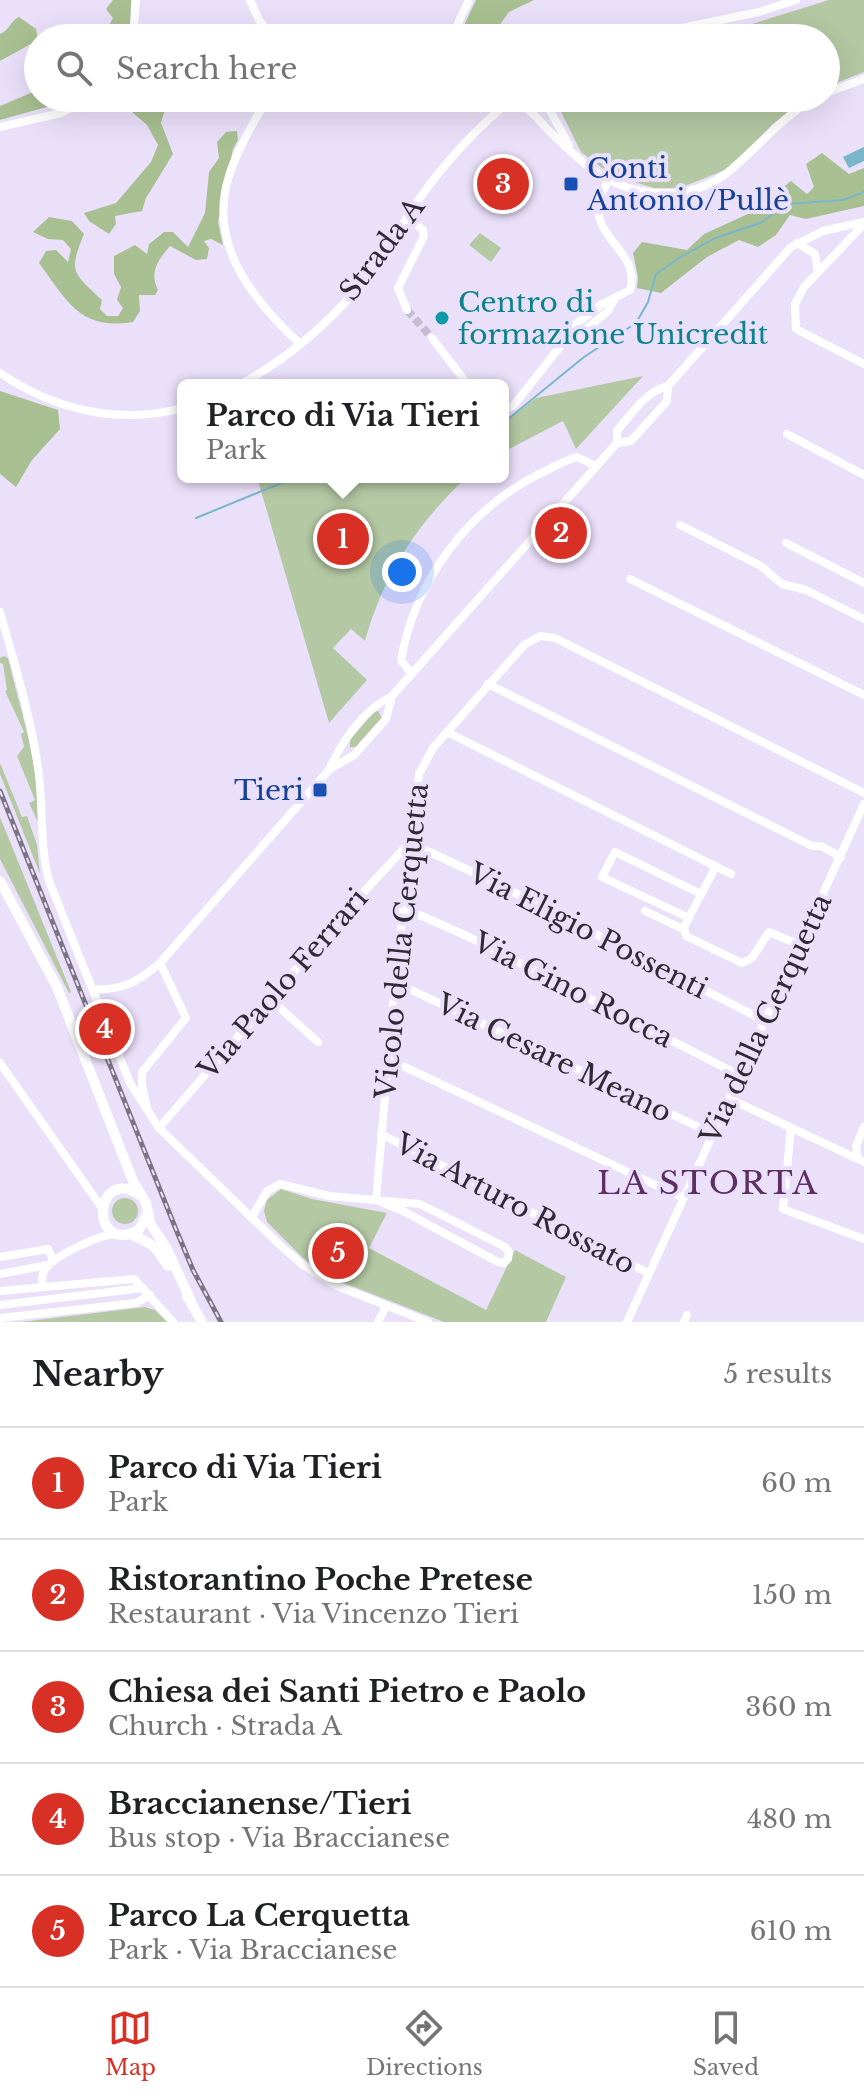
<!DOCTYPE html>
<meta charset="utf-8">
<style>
:root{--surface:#fff;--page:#f6f6f6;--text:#202124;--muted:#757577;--line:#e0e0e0;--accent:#d93025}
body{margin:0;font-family:"Libre Baskerville",serif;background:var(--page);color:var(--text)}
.you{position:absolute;left:402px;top:572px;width:28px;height:28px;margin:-20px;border:6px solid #fff;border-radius:50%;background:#1a73e8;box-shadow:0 0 0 12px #1a73e833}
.badge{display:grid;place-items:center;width:52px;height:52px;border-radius:50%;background:var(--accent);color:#fff;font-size:26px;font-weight:700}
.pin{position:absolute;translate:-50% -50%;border:4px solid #fff;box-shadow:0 2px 8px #0006}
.popup{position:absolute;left:177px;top:379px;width:332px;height:104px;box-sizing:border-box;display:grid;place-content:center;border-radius:12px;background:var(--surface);filter:drop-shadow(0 2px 6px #0005);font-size:26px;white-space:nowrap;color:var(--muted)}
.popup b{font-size:30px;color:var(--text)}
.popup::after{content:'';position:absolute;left:50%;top:100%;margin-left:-16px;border:16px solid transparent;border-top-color:var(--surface)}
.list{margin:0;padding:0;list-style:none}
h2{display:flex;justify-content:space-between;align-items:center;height:104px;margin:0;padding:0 32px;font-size:34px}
h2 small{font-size:26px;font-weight:400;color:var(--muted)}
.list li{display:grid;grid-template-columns:52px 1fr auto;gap:24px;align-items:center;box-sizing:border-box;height:112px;padding:0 32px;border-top:2px solid var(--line)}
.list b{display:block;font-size:30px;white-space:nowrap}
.list p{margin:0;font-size:26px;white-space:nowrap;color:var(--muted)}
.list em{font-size:26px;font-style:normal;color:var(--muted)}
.icon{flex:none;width:44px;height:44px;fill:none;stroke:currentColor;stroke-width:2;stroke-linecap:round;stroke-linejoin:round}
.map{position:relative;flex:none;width:864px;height:1322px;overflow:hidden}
.search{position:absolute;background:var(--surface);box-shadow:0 8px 32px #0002;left:24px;right:24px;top:24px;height:88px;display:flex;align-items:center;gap:20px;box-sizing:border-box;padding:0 28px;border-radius:44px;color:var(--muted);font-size:30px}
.sheet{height:664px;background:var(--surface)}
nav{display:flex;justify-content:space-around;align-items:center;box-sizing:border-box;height:112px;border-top:2px solid var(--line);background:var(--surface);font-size:22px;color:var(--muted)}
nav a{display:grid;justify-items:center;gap:4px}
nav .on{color:var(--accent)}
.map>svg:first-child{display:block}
</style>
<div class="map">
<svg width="864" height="1322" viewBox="0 0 864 1322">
<rect width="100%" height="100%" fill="#ebe0fa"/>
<!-- green -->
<g fill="#b4c8a3">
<polygon points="829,0 864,0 864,72 826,87 826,38 691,38 726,32"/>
<polygon points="554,98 808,98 773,124 730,168 680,188 654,188 611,175 581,152"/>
<polygon points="480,233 501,248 491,262 469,245"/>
<polygon points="643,376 576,449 563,421 503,452 503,423 536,398"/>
<path d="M 257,477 L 467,477 C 417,523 383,576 365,641 L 351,629 L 333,648 L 367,680 L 329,723 Z"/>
<path d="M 4,656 L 8,658 C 21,713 40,766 38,822 L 29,803 L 35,800 L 17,756 L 24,747 L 21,734 L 24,732 L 5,691 L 7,690 L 3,664 L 0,663 L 0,658 Z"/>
<polygon points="378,711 382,718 356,747 350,747 350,740 374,712"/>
<polygon points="0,763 22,817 27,816 37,845 40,874 0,774"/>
<polygon points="0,817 71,992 69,993 0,859"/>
<polygon points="281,1189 312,1199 387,1213 369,1248 486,1310 515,1250 566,1277 546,1322 444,1322 326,1276 301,1256 267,1222 264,1211 267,1200"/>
<circle cx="125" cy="1211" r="13"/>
<polygon points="145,1307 155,1310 167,1322 21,1322"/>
</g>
<!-- forest -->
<g fill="#a8c091">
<polygon points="113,0 131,0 130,32 125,38 102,38 113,18 106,9"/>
<polygon points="476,0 534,0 509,12 501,23 507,38 458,38"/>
<path d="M 19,17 L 36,29 L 38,40 L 0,61 L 0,34 C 9,31 10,21 19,17 Z"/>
<polygon points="38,90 38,98 79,98 0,120 0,106"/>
<polygon points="116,98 168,98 161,123 173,154 146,198 142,211 115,216 116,224 109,234 89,221 84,213 116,203 151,162 158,145 147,125"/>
<path d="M 237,131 L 238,140 L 233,149 L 218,222 L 223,245 L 211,239 L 204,241 L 209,248 L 207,259 L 196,260 L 170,246 C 158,260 149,272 158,290 L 155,295 L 139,295 L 140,311 L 133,322 C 80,331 67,301 39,263 L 46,251 L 56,250 L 68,262 L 71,249 L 63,240 L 48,239 L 33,232 L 49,217 L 72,221 L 84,234 C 68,273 73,272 102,300 L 100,309 L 107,316 L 118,316 L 123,308 L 117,300 L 121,287 L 114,274 L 114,256 L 135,245 L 147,254 L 149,244 L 164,232 L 173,232 L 188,247 L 205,213 L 209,172 L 219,158 L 217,142 L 226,132 Z"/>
<polygon points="822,153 849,174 864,168 864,206 806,219 790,215 776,235 758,247 739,240 707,257 661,293 637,288 638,277 633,253 642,242 687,250 704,234 750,213 791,181 807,194 814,187 806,164"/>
<polygon points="0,391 58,410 60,429 32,460 16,487 0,474"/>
</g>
<!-- water -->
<polygon fill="#79b6cc" points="864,147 864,161 849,168 843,157"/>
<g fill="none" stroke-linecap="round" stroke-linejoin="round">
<!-- stream -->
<g stroke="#79b6cc" stroke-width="2">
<polyline points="503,423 584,357 636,323 648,302 656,274 679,258 715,238 760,223 788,204 843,200 864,192"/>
<polyline points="196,518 296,477"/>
</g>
<!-- minor-tunnel -->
<polyline stroke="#c5bcd3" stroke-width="8" stroke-dasharray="8 4" stroke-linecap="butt" points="407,310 432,338"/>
<!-- minor -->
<g stroke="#fff" stroke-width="8">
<polyline points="250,0 259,20 273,38"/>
<polyline points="133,38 136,0"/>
<polyline points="451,38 469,0"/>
<polyline points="633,38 759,12 796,0"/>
<polyline points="826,93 864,79"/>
<path d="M 267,98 C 254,123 237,149 229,176 C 207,244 253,300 299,343"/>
<path d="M 513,98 C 519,105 526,107 532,113 C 538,118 543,125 549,131 C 560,142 573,154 585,164 C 624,197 685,205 727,173 C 757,149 781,117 815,98"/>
<polyline points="543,98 569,145"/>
<polyline points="265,102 279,98"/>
<polyline points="0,127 61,113 92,98"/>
<path d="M 609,179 C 605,188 598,198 598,209 C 599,241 641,256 630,290 L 602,304 L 568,330 L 575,338 L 608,311 L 614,300"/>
<polyline points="407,217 423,230 424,236 398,288 407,310"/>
<polyline points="864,224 804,287 795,304 796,329 864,364"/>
<polyline points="797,243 815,254 818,272"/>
<polyline points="432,338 468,385"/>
<path d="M 0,373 C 54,410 119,425 183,408"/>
<path d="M 239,385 C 290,358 339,315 373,269 C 389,247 402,224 417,202 C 444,163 477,128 513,98"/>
<polyline points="503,410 513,406 571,333"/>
<polyline points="787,434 864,475"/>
<path d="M 617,443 L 617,431 C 632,413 645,392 668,386 L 791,247 L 823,231 L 864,222"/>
<polyline points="680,525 761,566 782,584 806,590 864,619"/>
<polyline points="786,543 864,583"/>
<polyline points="630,579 864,695"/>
<path d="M 0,612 C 15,665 32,720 39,775 C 43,810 40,847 49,881 L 130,1083 L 159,1128 L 282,1247 L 303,1265 L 337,1286 L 428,1322"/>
<path d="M 411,673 L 401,660 C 415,581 466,512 537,475 C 550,469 563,461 577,457 L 596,466"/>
<polyline points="488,684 812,846 821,846 841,857"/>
<polyline points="447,732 731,874"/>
<polyline points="330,769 354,755 386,719 392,696"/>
<polyline points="410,843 490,880 765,1021"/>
<polyline points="716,866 684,927 686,936 742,963 752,958 769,932 800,945"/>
<polyline points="404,908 469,937 739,1075"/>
<polyline points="645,911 683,929"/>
<polyline points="689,918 602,877 615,852 701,894"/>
<polyline points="395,982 713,1134"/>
<path d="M 93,989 C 121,991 138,982 160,963 L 329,770 C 342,741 363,710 392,696 L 617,443 L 631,441 L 667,401 L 668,386"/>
<polyline points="270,999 318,1042"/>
<polyline points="388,1059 683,1198"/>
<polyline points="0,1063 102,1208"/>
<polyline points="730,1099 864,1162"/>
<polyline points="147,1108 142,1085 142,1072 186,1018 160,963"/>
<polyline points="159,1128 350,907 409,843"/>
<polyline points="791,1128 783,1209 864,1239"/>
<polyline points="381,1134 648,1273"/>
<polyline points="858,1159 856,1146 864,1127"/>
<polyline points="376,1200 395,982 419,774 433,748 524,645 540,636 555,638 864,793"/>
<polyline points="252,1217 267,1191 280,1184 329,1196 420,1204 505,1247 509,1252 508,1259 504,1263 498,1262 403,1211 376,1200"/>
<polyline points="0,1257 48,1249 54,1261"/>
<polyline points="0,1274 48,1265"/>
<path d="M 43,1287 C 42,1280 41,1274 46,1268 C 54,1256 101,1234 116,1234"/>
<polyline points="0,1291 134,1279 173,1322"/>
<polyline points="0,1305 143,1288"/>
<polyline points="0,1318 136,1303 150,1295"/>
<polyline points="378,1322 386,1306"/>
<polyline points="627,1322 864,804"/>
<polyline points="684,1322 687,1315"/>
</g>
<!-- major -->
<g stroke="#fff" stroke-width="10">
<polyline points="0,881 57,987 133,1181 146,1203 151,1225 166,1247 191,1301"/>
<path d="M 140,1195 C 93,1164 89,1257 139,1230 L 147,1214"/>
<path d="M 130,1234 C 154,1245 153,1243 168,1266"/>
<polyline points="187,1296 202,1322"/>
</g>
<defs>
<polyline id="rail" points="0,791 175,1227 193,1270 221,1322"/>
</defs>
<!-- rail casing -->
<use href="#rail" stroke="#7b7484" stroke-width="5"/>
<!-- rail -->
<use href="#rail" stroke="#ebe0fa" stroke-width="2" stroke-dasharray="6" stroke-linecap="butt"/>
</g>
<!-- markers -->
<g fill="#1a4fb4" stroke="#ebe0fa" stroke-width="3">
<rect x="563" y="176" width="16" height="16" rx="4"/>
<rect x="312" y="782" width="16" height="16" rx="4"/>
</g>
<circle fill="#0f9aa8" stroke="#ebe0fa" stroke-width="3" cx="442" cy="318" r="8"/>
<g text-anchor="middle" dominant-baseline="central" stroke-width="8" stroke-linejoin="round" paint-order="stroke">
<!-- transit labels -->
<g font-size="28" fill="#164399" stroke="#ebe0fa" text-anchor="start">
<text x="587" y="168">Conti<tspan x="587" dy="32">Antonio/Pullè</tspan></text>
<text x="304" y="790" text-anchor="end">Tieri</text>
</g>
<!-- street labels -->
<g font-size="28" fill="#2f2b35" stroke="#ebe0fa">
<text transform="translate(382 249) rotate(-53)">Strada A</text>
<text transform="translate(588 931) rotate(27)">Via Eligio Possenti</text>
<text transform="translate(402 941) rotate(-84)">Vicolo della Cerquetta</text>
<text transform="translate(283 984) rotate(-49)">Via Paolo Ferrari</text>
<text transform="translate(573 990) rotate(27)">Via Gino Rocca</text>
<text transform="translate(766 1019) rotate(-65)">Via della Cerquetta</text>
<text transform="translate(554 1058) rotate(26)">Via Cesare Meano</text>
<text transform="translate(515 1204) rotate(28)">Via Arturo Rossato</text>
</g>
<!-- culture labels -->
<g font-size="28" fill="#0d838f" stroke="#ebe0fa" text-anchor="start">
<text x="458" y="302">Centro di<tspan x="458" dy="32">formazione Unicredit</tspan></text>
</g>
<!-- quarter labels -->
<g font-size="32" letter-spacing="2" fill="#5d2f62" stroke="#ebe0fa">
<text x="708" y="1183">LA STORTA</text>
</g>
</g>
</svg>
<div class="you"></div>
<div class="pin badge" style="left:343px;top:539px">1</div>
<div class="popup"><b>Parco di Via Tieri</b>Park</div>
<div class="pin badge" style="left:561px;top:533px">2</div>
<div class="pin badge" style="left:503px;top:184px">3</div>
<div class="pin badge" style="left:105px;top:1029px">4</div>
<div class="pin badge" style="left:338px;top:1253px">5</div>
<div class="search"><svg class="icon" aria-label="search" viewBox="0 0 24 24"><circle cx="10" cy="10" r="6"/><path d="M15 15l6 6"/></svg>Search here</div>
</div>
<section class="sheet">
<h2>Nearby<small>5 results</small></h2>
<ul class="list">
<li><span class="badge">1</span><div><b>Parco di Via Tieri</b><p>Park</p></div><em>60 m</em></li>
<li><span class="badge">2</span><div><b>Ristorantino Poche Pretese</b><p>Restaurant · Via Vincenzo Tieri</p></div><em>150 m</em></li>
<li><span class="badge">3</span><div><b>Chiesa dei Santi Pietro e Paolo</b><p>Church · Strada A</p></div><em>360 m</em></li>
<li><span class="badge">4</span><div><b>Braccianense/Tieri</b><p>Bus stop · Via Braccianese</p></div><em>480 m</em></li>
<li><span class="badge">5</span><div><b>Parco La Cerquetta</b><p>Park · Via Braccianese</p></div><em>610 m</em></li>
</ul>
</section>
<nav>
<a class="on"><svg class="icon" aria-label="map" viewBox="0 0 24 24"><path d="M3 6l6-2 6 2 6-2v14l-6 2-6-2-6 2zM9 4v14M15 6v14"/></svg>Map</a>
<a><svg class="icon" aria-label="directions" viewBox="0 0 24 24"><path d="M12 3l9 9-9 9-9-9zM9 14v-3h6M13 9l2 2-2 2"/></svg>Directions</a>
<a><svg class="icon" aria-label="saved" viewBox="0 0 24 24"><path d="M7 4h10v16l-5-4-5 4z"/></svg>Saved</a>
</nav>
